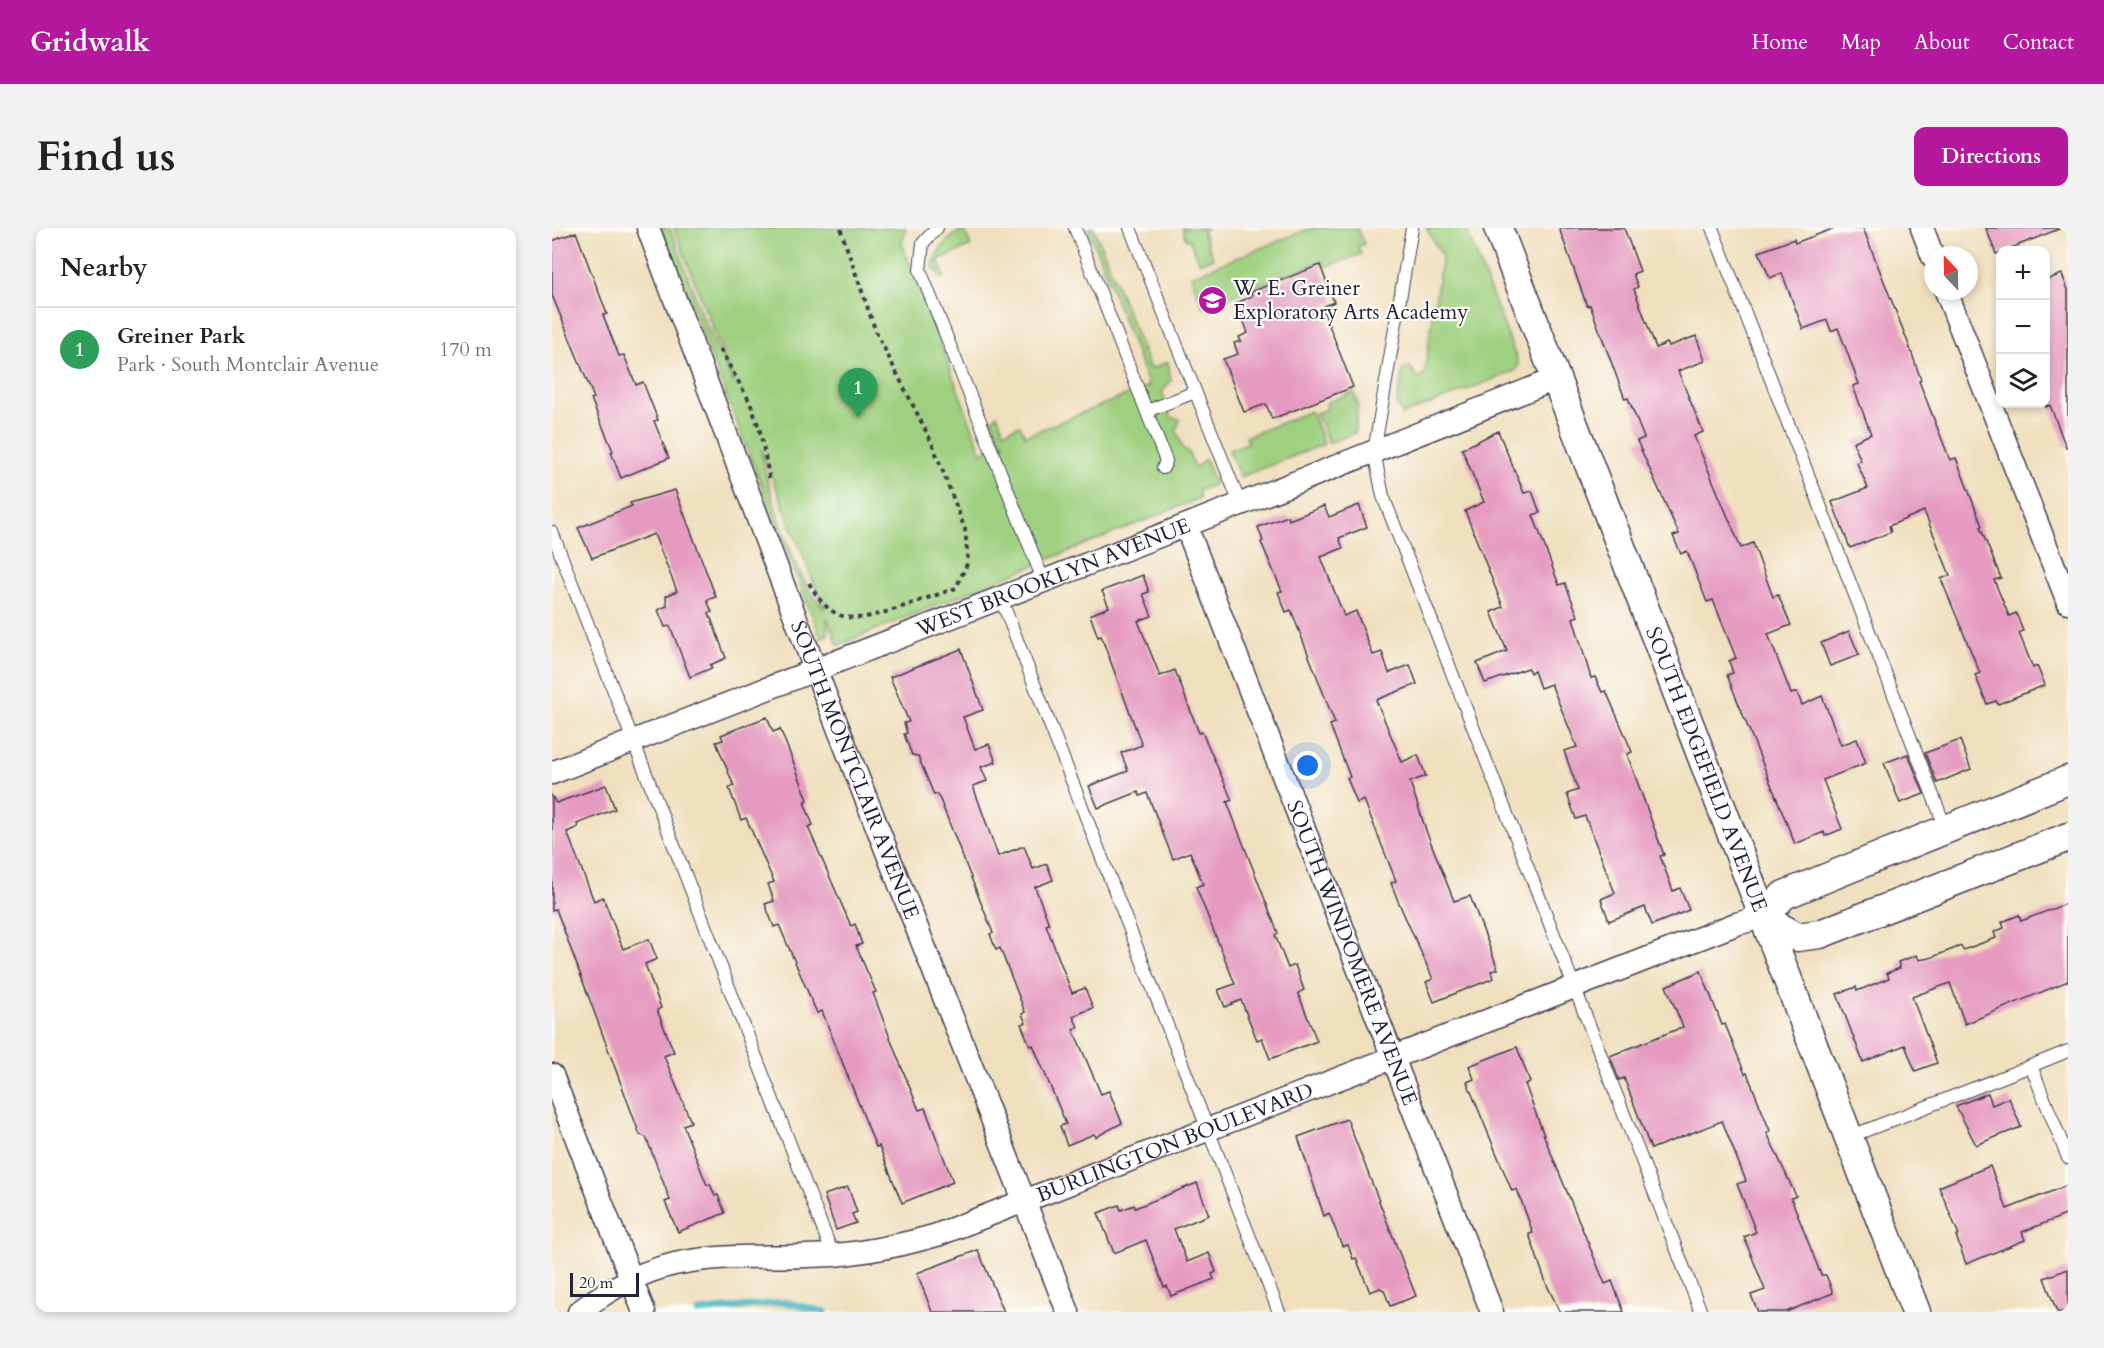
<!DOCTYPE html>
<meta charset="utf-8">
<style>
:root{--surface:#fff;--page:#f2f2f2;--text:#222;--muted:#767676;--line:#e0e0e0;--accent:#b5179e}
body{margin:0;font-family:Cardo,serif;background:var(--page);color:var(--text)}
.controls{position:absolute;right:18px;top:18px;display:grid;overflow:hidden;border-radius:12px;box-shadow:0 3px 9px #0003}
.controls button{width:54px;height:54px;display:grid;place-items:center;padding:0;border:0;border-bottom:2px solid var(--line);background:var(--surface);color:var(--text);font:30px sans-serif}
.compass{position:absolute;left:1372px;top:18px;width:54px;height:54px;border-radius:50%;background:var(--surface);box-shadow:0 3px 9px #0003;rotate:338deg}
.scale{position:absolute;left:18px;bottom:15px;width:69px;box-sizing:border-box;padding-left:6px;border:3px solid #22223b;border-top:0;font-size:16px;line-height:21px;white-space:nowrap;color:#22223b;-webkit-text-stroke:4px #fdfcf7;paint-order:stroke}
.you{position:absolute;left:756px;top:538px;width:21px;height:21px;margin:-15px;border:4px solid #fff;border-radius:50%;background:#1a73e8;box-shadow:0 0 0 9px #1a73e833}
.badge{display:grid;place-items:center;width:39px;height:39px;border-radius:50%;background:var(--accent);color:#fff;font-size:20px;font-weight:700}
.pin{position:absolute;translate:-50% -50px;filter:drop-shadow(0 2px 3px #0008)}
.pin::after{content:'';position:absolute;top:32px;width:21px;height:18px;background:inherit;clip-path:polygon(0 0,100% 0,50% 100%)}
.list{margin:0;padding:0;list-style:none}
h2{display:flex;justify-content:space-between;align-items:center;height:78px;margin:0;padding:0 24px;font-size:26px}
h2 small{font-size:20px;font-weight:400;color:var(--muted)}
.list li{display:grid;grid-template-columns:39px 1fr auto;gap:18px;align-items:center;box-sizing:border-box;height:84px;padding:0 24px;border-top:2px solid var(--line)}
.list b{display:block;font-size:22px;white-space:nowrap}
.list p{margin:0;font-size:20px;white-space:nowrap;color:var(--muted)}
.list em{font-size:20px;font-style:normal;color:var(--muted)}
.icon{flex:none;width:33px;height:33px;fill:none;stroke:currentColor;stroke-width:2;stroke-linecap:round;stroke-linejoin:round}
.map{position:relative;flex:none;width:1516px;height:1084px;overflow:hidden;border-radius:12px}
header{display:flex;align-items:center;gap:36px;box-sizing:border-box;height:84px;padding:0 30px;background:var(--accent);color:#fff}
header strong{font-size:28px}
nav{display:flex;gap:33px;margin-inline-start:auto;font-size:21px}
.intro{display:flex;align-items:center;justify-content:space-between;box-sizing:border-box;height:144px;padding:0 36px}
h1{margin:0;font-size:42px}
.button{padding:15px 27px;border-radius:12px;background:var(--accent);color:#fff;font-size:21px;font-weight:700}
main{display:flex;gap:36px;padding:0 36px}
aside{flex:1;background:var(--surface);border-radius:12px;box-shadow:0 3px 9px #0003}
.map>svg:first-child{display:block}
</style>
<header>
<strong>Gridwalk</strong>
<nav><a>Home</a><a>Map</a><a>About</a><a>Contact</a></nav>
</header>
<div class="intro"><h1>Find us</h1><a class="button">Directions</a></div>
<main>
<aside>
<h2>Nearby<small></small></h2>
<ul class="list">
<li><span class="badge" style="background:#2e9e5b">1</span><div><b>Greiner Park</b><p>Park · South Montclair Avenue</p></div><em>170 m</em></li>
</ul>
</aside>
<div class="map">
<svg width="1516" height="1084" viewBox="0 0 1516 1084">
<rect width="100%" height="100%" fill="#fdfcf7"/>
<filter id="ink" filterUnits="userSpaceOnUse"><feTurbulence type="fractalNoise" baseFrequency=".0167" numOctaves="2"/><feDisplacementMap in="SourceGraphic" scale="12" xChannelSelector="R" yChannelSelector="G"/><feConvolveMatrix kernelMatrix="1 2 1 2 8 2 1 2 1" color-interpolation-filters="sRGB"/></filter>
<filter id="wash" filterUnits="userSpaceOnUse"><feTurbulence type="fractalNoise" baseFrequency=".008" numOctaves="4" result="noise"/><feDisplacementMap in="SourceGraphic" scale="24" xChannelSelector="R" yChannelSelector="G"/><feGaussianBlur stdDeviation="1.35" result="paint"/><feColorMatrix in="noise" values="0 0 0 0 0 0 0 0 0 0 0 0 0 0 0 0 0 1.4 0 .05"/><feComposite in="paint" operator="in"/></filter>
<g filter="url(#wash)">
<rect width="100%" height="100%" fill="#f0dfbe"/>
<!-- green -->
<g fill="#9fd07f" stroke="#60795d" stroke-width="1.5" fill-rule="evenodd">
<path d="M 109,0 L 118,0 L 152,93 L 182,155 L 122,0 L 354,0 L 350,15 L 430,225 L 453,215 L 449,212 L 440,193 L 445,186 L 452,204 L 468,197 L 473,208 L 597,158 L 536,0 L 542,0 L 598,141 L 616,134 L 619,153 L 610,164 L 619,189 L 628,192 L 624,202 L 631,221 L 636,223 L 643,240 L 653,231 L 663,256 L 646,263 L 648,270 L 286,417 L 275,390 L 276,406 L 269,410 ZM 209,221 L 209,222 L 272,380 C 246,360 213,255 209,221 Z"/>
<polygon points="630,0 656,0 650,3 661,30 648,35 637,11 634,12"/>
<polygon points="759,0 805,0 812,16 806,18 809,26 773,39 770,33 651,79 639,48"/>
<polygon points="874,0 914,0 967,137 963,143 850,187 845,176 851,141 858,139 867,151 872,147 890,28"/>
<path d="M 412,1 L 419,18 L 386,32 L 393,50 L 389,51 L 381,38 C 384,22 397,9 412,1 Z"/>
<polygon points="802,164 806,176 803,205 777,215 764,185 775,181 774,175"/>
<polygon points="759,183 772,216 688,249 677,222 696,215 694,209"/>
</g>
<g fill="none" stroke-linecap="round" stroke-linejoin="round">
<!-- stream -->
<polyline stroke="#41b0bc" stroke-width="7" points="146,1084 232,1074 273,1084"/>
</g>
<g id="blocks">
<!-- building -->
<g fill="#e59bbf">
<polygon points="1007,0 1072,0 1088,43 1081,46 1086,59 1082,61 1104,120 1115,115 1117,118 1144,108 1153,133 1126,143 1151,204 1142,208 1189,320 1201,315 1221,369 1226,367 1239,397 1216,406 1239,466 1245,464 1250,477 1270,468 1289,517 1305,511 1314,535 1271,552 1290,601 1273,608 1272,604 1243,616 1175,447 1181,445 1177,433 1184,430 1161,372 1155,374 1135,323 1129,326 1121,308 1127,306 1085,213 1092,210 1076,170 1073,171 1038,77 1035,78"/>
<polygon points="1283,0 1311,0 1357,117 1369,152 1367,153 1398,232 1404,230 1430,298 1428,299 1449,350 1442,352 1457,388 1464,385 1471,403 1467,405 1481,440 1485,438 1493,457 1446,476 1444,473 1435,476 1423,447 1428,445 1389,351 1398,347 1372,283 1337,298 1339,304 1298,320 1280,274 1316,260 1305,235 1309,233 1301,214 1319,206 1301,158 1307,156 1286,100 1279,103 1275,92 1251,101 1230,45 1218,50 1207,24 1242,11 1243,15"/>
<polygon points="1434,0 1507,0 1507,1 1444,26"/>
<polygon points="24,4 55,86 51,87 67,128 72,127 84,157 91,154 106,192 102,193 117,230 69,250 59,224 61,223 39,171 42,170 0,67 0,13"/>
<polygon points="768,37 782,74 770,79 801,159 720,191 714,176 692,184 671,131 686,126 682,115 689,113 687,109 696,105 685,75 700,68 699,64"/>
<polygon points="1510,46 1516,62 1516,219 1514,219 1498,177 1494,179 1494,52"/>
<polygon points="946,203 972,265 980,263 988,285 981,287 1007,357 1013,355 1026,388 1021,390 1039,450 1043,449 1050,464 1054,463 1073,507 1080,524 1075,526 1112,627 1108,628 1121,663 1128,660 1137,682 1100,697 1093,679 1057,693 1049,671 1063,665 1033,588 1024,591 1015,566 1026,562 1012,523 1025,519 999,456 988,460 982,443 978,445 976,440 933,455 925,435 955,423 939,384 951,379 913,283 932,274 910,221"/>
<polygon points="123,262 164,369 155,372 160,384 157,385 174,430 158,437 160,440 138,449 118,398 113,399 106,382 115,378 114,368 125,363 102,306 40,330 26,300 80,278 78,275"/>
<polygon points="807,277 815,299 787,310 791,320 769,329 792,388 804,383 821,427 830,424 837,445 858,437 865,456 824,472 850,534 866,527 874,548 858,554 875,605 902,673 918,668 946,741 939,743 942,750 882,774 874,754 881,751 846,673 839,655 844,653 812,572 805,575 795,550 798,549 778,497 783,495 739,382 734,384 726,364 730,363 709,314 711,313 706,299 736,288 737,292 772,278 777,289"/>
<polygon points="591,347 597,364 591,366 600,388 586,393 608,448 623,442 647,505 650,504 680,572 675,574 726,705 723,707 736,740 743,737 752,762 746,765 765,813 718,831 710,810 705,812 689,772 673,779 666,762 683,756 644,659 651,656 638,624 621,631 595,565 588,568 586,564 546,580 537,558 576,543 569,525 590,517 549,408 546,409 538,387 557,379 550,363"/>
<polygon points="1297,403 1307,427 1278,438 1269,415"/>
<polygon points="409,421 431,482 411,489 423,521 437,516 444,534 429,539 435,553 421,558 446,628 472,618 481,641 495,636 501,652 483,659 497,696 494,697 520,765 533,760 541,780 521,788 526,799 521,801 549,866 557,863 570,895 544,909 542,906 515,917 508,898 514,896 481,817 478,818 469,796 474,795 470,786 473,784 448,720 444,722 438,706 441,705 389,574 385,566 382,567 366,528 360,527 352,506 355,505 352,495 357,494 338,449"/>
<polygon points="215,489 221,504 228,501 237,523 256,572 252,574 261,597 256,599 299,698 303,696 310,716 304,718 324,764 321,765 345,828 367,882 373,880 401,954 350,975 327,918 324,919 270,783 265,785 227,697 222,699 213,676 222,673 216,656 222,654 194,590 189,592 177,560 182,558 164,514 171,512 169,507"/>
<polygon points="1408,512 1419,541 1385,555 1373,525"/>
<polygon points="1356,526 1372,566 1348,575 1332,535"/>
<polygon points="54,557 63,581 25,596 26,599 15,604 42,673 51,669 71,721 97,711 105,731 93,736 109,780 105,782 122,824 112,828 139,894 131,897 155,957 158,956 163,968 166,967 173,985 126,1004 113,974 118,972 94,909 88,907 4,681 0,682 0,568 4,575"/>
<polygon points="1516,675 1516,753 1413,796 1398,755 1360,769 1385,835 1363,843 1353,817 1311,834 1285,766 1304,759 1305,763 1337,750 1335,745 1348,740 1346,734 1365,727 1367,732 1378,730 1409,718 1411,722 1444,710 1442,704 1452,700 1450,694 1467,687 1469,693"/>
<polygon points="1149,743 1170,797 1173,796 1193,846 1195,845 1218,903 1215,905 1244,968 1239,970 1269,1047 1274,1047 1281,1065 1234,1084 1206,1084 1199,1067 1213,1062 1192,1009 1204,1004 1185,956 1194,953 1170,893 1099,921 1072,850 1067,852 1058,828 1131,799 1114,758"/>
<polygon points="965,819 978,854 973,856 994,913 1053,1056 1060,1053 1072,1084 1008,1084 994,1055 977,1006 981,1005 965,961 960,963 915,854 922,851 917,838"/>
<polygon points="1436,865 1440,877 1457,870 1469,899 1424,917 1404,878"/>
<polygon points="795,891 864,1068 838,1078 832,1062 828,1060 818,1064 804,1030 801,1031 796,1017 790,1018 777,985 772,988 746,909"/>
<polygon points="1438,938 1455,981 1516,957 1516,986 1470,1004 1473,1012 1414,1036 1404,1008 1407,1007 1387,959"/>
<polygon points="645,955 657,987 622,1001 635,1034 657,1025 664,1044 660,1046 662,1051 619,1068 615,1058 612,1059 594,1012 562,1025 546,985 567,977 569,982 582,977 583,980"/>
<polygon points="296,959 305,984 300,986 304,995 284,1002 272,967"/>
<polygon points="426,1022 452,1084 380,1084 365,1045"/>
<polygon points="1516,1041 1516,1084 1505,1084 1492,1050"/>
</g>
</g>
</g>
<g filter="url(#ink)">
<use href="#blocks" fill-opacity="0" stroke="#413e4f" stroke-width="1.5"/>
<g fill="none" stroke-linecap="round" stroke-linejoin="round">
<defs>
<g id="service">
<polyline points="385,0 371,15 368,42 492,354"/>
<polyline points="523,0 614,233 611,240"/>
<polyline points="578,0 689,278"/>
<polyline points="860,0 822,224 831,268 1149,1084"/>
<polyline points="1160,0 1394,601"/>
<polyline points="595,183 643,164"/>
<polyline points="0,304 281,1027"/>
<polyline points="449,371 727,1084"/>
<polyline points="1479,838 1516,823"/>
<polyline points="1297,909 1479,838 1516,930"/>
</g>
<g id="minor">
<path id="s1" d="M 96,0 L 263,441 L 516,1084"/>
<polyline points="1370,0 1381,29"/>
<polyline points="1394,63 1516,374"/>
<path id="s2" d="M 634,298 L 940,1084"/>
<path id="s3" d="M 0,545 C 334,413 670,286 1003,151"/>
<polyline points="0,847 92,1084"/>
<path id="s4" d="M 27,1084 C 116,1014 178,1033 281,1027 C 317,1024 350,1017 385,1007 L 1184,696 L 1211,689"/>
</g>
<g id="tertiary">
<path id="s5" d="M 946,0 L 1364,1084"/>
<polyline points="1211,689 1232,667 1516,552"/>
<polyline points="1211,689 1245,709 1268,706 1516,609"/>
</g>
</defs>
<!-- service casing -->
<use href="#service" stroke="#413e4f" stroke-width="14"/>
<!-- minor casing -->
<use href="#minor" stroke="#413e4f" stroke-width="25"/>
<!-- tertiary casing -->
<use href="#tertiary" stroke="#413e4f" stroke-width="31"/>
<!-- path -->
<g stroke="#413e4f" stroke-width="4" stroke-dasharray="4.5 4.5" stroke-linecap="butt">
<polyline points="168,121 198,174 208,203 218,253"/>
<path d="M 257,355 C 282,400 305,393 347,380 C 366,373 385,367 404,360 L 416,334 L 413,301 L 380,215 L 324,104 L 288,0"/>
</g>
<!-- service -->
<use href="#service" stroke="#fff" stroke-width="12"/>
<!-- minor -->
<use href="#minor" stroke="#fff" stroke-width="22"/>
<!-- tertiary -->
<use href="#tertiary" stroke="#fff" stroke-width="28"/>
</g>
</g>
<!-- icons -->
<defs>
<symbol id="school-disc" viewBox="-11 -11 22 22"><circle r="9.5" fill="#b5179e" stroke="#fdfcf7"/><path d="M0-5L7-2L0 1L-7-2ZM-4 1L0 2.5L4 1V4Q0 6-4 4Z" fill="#fff"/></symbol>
</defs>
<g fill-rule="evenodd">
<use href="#school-disc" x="644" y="56" width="33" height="33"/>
</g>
<g text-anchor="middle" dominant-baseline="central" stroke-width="4.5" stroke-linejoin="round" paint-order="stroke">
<!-- poi labels -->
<g font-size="21" fill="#22223b" stroke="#fdfcf7" text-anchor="start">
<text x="681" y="60">W. E. Greiner<tspan x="681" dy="24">Exploratory Arts Academy</tspan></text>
</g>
<!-- street labels -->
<g font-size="21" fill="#22223b" stroke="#fdfcf7">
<text stroke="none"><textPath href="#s3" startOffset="538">WEST BROOKLYN AVENUE</textPath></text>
<text stroke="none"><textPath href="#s5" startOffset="580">SOUTH EDGEFIELD AVENUE</textPath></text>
<text stroke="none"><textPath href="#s1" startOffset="580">SOUTH MONTCLAIR AVENUE</textPath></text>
<text stroke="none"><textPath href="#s2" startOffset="458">SOUTH WINDOMERE AVENUE</textPath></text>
<text stroke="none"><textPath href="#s4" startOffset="628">BURLINGTON BOULEVARD</textPath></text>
</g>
</g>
</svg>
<div class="controls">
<button>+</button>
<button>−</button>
<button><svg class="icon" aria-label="layers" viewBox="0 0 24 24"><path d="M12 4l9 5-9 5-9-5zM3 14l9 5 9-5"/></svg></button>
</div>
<svg class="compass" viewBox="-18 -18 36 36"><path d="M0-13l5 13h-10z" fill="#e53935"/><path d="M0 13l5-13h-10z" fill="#767676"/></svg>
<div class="scale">20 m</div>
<div class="you"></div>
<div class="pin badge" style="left:306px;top:190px;background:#2e9e5b">1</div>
</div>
</main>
